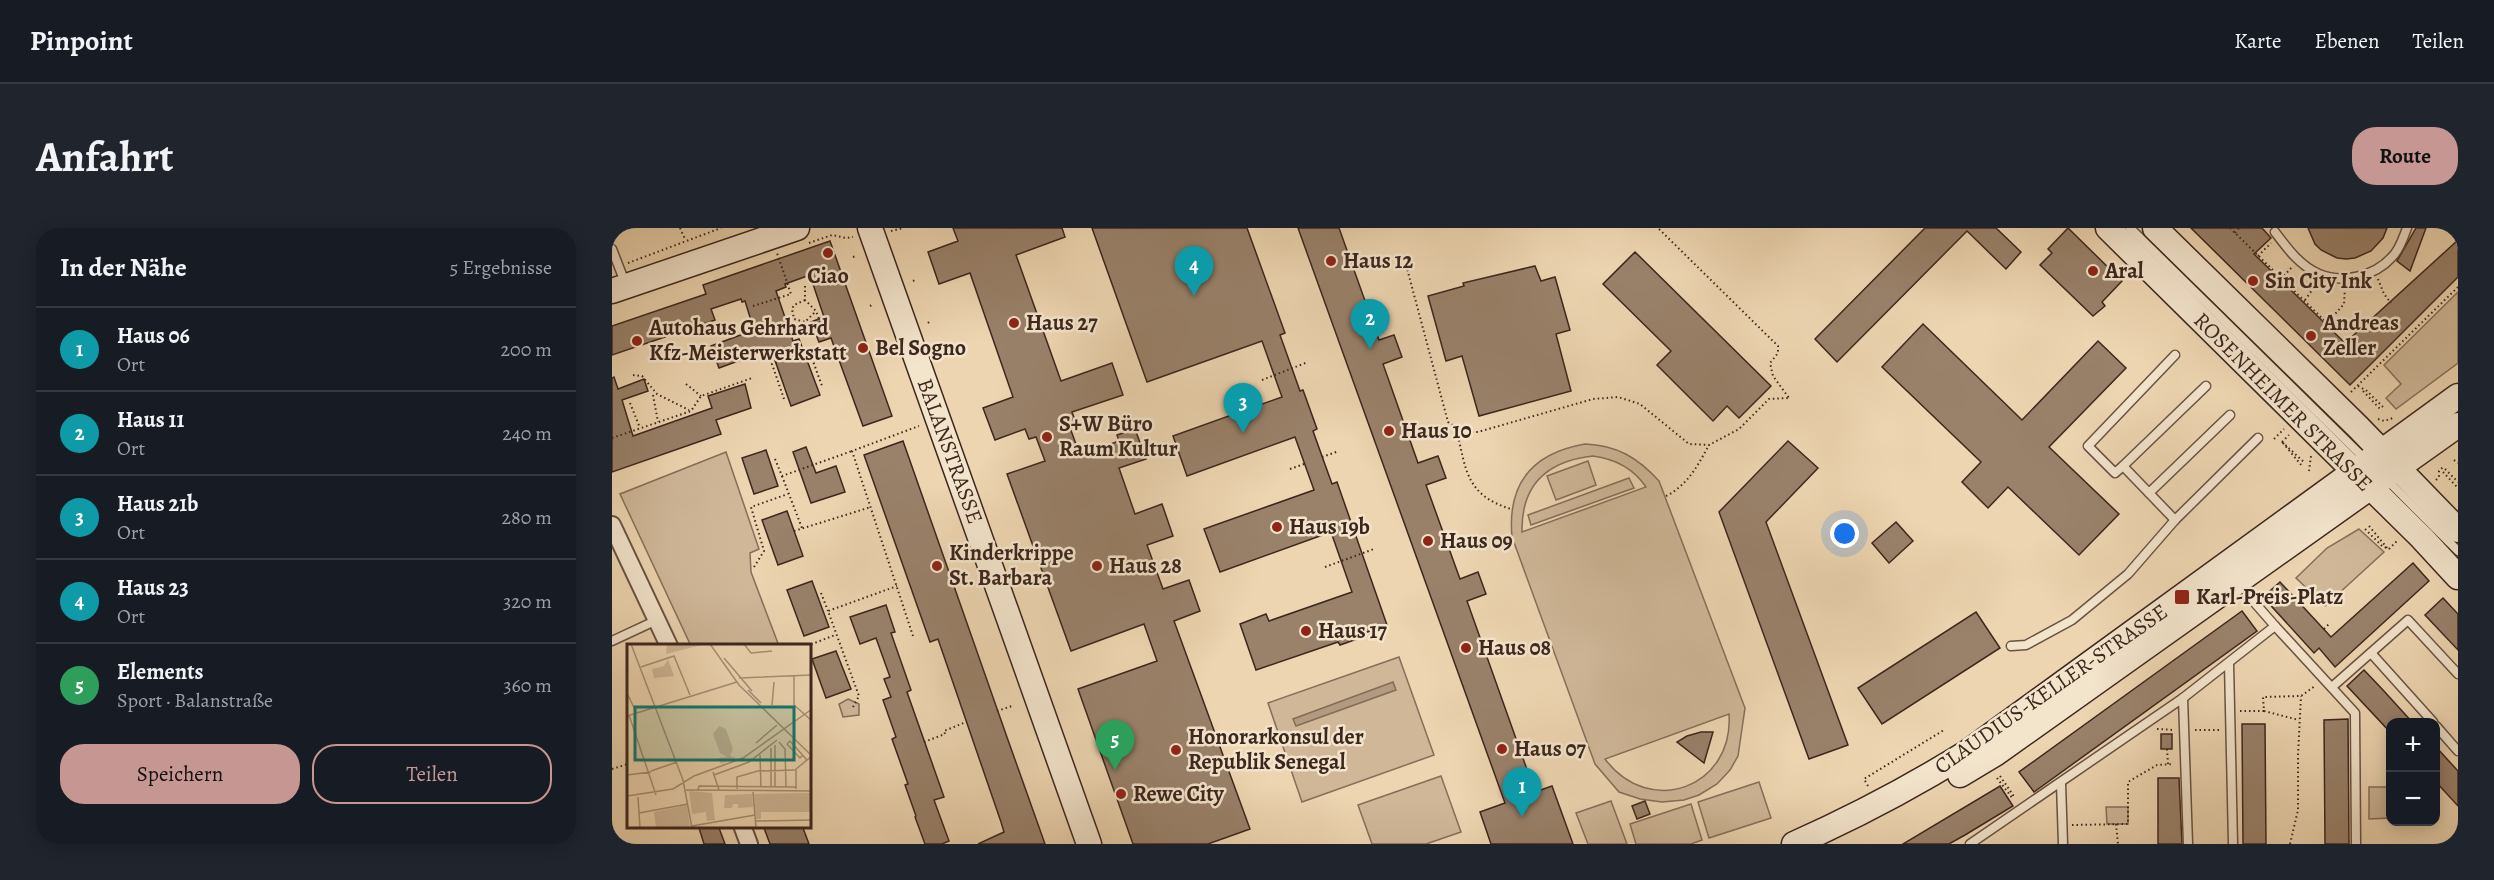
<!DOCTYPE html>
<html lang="de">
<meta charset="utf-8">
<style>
:root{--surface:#171b24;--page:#20242c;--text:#f1f3f6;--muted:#9ea1a6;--line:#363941;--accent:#c59692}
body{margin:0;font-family:Alegreya,serif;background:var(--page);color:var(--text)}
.controls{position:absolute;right:18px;bottom:18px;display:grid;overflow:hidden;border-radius:12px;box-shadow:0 3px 15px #0003}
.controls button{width:54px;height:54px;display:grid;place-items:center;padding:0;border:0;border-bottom:2px solid var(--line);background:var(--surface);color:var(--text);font:30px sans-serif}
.you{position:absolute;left:1233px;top:306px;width:21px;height:21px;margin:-15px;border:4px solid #fff;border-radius:50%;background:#1a73e8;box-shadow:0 0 0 9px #1a73e833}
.badge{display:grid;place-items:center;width:39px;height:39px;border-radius:50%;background:var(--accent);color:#fff;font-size:20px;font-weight:700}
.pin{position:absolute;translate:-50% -50px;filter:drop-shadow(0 2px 3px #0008)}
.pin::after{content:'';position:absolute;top:32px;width:21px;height:18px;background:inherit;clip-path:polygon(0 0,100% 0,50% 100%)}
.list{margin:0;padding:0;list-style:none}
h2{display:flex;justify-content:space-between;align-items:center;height:78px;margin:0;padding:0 24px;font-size:26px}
h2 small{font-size:20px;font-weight:400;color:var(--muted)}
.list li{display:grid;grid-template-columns:39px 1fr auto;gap:18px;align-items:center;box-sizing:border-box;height:84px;padding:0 24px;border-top:2px solid var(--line)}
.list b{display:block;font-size:22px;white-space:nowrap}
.list p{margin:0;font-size:20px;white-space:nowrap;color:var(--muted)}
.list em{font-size:20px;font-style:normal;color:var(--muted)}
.actions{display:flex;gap:12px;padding:18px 24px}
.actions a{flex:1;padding:14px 0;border:2px solid var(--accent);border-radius:24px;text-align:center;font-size:21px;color:var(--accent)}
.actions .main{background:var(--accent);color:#111}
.map{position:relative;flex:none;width:1846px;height:616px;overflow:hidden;border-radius:24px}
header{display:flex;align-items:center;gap:36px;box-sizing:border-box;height:84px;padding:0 30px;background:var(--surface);border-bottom:2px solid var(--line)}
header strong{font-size:28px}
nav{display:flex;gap:33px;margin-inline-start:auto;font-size:21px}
.intro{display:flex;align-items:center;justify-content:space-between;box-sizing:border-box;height:144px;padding:0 36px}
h1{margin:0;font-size:42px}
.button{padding:15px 27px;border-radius:24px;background:var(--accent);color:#111;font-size:21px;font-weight:700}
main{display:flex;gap:36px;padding:0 36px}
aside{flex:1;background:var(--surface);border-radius:24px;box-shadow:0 3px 15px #0003}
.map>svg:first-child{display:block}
</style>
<header>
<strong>Pinpoint</strong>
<nav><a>Karte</a><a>Ebenen</a><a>Teilen</a></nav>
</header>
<div class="intro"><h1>Anfahrt</h1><a class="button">Route</a></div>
<main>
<aside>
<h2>In der Nähe<small>5 Ergebnisse</small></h2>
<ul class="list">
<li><span class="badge" style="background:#0f9aa8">1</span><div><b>Haus 06</b><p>Ort</p></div><em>200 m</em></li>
<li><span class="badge" style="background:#0f9aa8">2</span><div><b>Haus 11</b><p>Ort</p></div><em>240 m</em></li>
<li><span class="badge" style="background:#0f9aa8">3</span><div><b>Haus 21b</b><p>Ort</p></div><em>280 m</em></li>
<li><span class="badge" style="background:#0f9aa8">4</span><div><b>Haus 23</b><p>Ort</p></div><em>320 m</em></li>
<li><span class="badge" style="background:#2e9e5b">5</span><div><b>Elements</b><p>Sport · Balanstraße</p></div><em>360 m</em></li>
</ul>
<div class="actions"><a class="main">Speichern</a><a>Teilen</a></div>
</aside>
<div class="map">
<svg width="1846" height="616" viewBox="0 0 1846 616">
<rect width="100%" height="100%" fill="#edd5b1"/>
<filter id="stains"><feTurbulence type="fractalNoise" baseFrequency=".00333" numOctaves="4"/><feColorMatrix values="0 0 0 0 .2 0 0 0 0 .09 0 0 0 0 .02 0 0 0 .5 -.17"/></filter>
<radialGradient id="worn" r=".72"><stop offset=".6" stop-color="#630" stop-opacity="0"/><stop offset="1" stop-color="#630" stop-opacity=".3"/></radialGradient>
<!-- green -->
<g fill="#cfb798" stroke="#866e5b" stroke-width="1.5" fill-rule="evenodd">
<polygon points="1846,64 1846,135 1784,181 1774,170 1789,156 1772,137"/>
<path d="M 973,216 C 1005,217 1026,230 1047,253 L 1133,480 L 1126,528 L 1118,542 L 1105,556 L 1087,567 L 1072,572 L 1050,574 L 1028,571 L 1007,564 L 983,536 L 900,309 C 895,255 921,225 973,216 ZM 981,228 C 1004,231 1021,240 1034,259 L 910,304 C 909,256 936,233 981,228 ZM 1117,486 C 1122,559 1038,591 993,531 Z"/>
<polygon points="114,224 147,321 138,325 139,344 167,418 79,418 8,266"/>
<polygon points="976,233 984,257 944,272 935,248"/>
<polygon points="1017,250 1022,260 919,297 916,287"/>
<polygon points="1747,301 1772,324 1713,378 1684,350 1715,320"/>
<polygon points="787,429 822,527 690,574 656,475"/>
<polygon points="236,471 247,476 247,487 231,489 227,476"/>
<polygon points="829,548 849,604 814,616 760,616 746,577"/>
<polygon points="1147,554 1159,590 1097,610 1086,574"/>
<polygon points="1757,559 1778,559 1778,590 1757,591"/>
<polygon points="999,573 1015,616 976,616 964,585"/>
<polygon points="1079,576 1090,612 1079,616 1024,616 1018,596"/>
<polygon points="1494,579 1516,579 1516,596 1495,596"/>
</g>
<!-- water -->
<polygon fill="#b19a7f" stroke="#836c58" stroke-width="1.5" points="781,454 784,462 684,498 681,491"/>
<!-- building -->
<g fill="#99816a" stroke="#3d261e" stroke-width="1.5">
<polygon points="341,0 450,0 453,9 404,27 449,153 500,135 511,167 460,184 464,195 457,197 468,227 507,213 505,207 523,201 534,231 507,240 523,286 550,276 561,308 535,317 551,361 577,352 588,383 562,393 638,601 596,616 521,616 466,461 545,433 532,396 459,423 395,246 433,233 424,209 417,211 413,201 383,212 371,180 401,169 358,45 327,56 316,24 346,13"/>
<polygon points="480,0 635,0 673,105 668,107 688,163 691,162 705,201 701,203 720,256 725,254 775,397 744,408 745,411 728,417 726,414 644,442 628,396 654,386 657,393 740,364 719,304 608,344 592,301 702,262 683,209 575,248 561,208 670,169 650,113 535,154"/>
<polygon points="686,0 727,0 767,112 782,107 790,129 771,136 806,235 826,228 834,250 814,257 848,351 866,344 874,366 855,373 923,564 940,558 961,616 879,616 868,584 893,575"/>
<polygon points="1313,0 1384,0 1409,24 1394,41 1355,3 1225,134 1203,111"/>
<polygon points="1456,0 1510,53 1490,74 1493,78 1481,88 1428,37 1440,25 1436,21"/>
<polygon points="1579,0 1650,0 1659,10 1642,26 1733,115 1846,12 1846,49 1738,157"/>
<polygon points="1696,0 1775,0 1771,10 1759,23 1743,30 1734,31 1725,30 1709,22 1703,16"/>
<polygon points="1804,0 1814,0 1798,43 1785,33"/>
<polygon points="218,13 280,188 251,198 219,110 207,114 199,94 212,89 198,47 173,56 174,59 164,63 181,113 187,111 208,167 179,178 159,121 107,140 99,118 142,102 133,73 130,74 129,71 99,81 103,92 0,127 0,98 94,66 91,57"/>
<polygon points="1023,24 1159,158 1127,190 1115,178 1101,193 1045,137 1059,123 991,56"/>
<polygon points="923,38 929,53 943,49 958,102 944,106 959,163 867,188 850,128 834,133 816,68 852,58 851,55"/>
<polygon points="1311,96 1410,192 1486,113 1514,140 1437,219 1507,286 1467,327 1396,259 1376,280 1350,254 1369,234 1270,139"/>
<polygon points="2,149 6,161 32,151 36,163 10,172 21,208 100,180 96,168 133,156 139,180 104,192 109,206 0,244 0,150"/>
<polygon points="291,213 396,512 433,616 366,616 392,604 389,594 326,411 318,414 252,227"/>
<polygon points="1176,213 1206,240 1154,294 1236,517 1197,531 1107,284"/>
<polygon points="194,219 204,245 224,238 233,264 199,275 181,224"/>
<polygon points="154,222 166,258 142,266 130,230"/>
<polygon points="175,283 191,328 166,337 150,292"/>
<polygon points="1284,294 1301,313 1277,335 1260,315"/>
<polygon points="1801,335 1817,353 1723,439 1707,420 1702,425 1651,369 1668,354 1719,409"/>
<polygon points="200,353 217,399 192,408 175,362"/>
<polygon points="1831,370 1846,386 1846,422 1813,387"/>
<polygon points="274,377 283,404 279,405 299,462 295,464 332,569 322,572 337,613 330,616 313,616 303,589 304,588 293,557 296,556 280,511 284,509 271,472 279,469 272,451 278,449 264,410 248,416 238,389"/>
<polygon points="1630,383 1645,403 1422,564 1407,544"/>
<polygon points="1364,384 1388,420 1270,496 1246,460"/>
<polygon points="224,423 239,461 214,470 200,431"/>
<polygon points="1752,442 1771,462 1801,495 1779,495 1779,505 1735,458"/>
<polygon points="1736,491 1737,616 1713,616 1712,492"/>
<polygon points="1630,496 1653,496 1654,616 1631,616"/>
<polygon points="1089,504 1101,504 1092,535 1065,514 1075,508"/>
<rect x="1549" y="506" width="11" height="15"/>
<polygon points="1824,519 1846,543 1846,578 1824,554"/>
<polygon points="1546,550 1567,550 1570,616 1546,616"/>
<polygon points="1388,558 1401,578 1353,607 1337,616 1291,616"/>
<polygon points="1033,573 1038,586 1025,591 1020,578"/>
<polygon points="87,600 107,600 113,616 92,616"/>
<polygon points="152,600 191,600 197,616 158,616"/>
</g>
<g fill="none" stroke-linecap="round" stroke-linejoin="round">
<defs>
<g id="lane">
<polyline points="1518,0 1754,232"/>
<path d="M 1663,4 C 1675,20 1688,38 1707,46 C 1731,56 1763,48 1780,29 C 1788,21 1791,10 1795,0"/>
<polyline points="0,21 14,57"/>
<polyline points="1511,238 1503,245 1476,218 1563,127"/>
<polyline points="1774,251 1846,323"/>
<polyline points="1537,265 1511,238 1594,158"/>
<polyline points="1563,292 1537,265 1618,187"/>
<polyline points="1663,398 1743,485 1744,616"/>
<polyline points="0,413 45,392"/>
<polyline points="1399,418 1414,417 1460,392 1516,346 1563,292 1646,210"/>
<polyline points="1759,425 1821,494"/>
<polyline points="1617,435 1621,616"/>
<polyline points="1720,459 1796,392 1846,446"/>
<polyline points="1571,470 1576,616"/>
<polyline points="1824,498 1846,523"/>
<polyline points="1449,555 1451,616"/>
<polyline points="1358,616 1571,470 1663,398 1642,374"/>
</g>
<g id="street">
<polyline points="0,297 57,418"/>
<polyline points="131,600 137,616"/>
</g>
<g id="secondary">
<polyline points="258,0 477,616"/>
<polyline points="1496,0 1810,310 1846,349"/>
<polyline points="1543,0 1746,199 1846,302"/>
<polyline points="0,63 185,0"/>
<polyline points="1348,547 1383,526 1846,197"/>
<path d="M 1182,616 C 1245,588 1298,560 1356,524 L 1846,168"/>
</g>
</defs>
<!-- lane casing -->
<use href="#lane" stroke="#695243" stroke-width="11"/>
<!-- street casing -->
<use href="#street" stroke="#695243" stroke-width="20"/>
<!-- secondary casing -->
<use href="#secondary" stroke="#3d261e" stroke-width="27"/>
<!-- path -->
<g stroke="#3d261e" stroke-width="2" stroke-dasharray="1.5 3" stroke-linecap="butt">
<polyline points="68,0 73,11"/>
<polyline points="1618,0 1715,95 1732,76 1733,60"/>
<polyline points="1047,1 1166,118 1166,125 1158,135 1161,148 1177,170"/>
<polyline points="279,3 291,0"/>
<polyline points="1623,5 1627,0"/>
<polyline points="197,15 220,7 234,10 241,9"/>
<polyline points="1646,28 1659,15"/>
<polyline points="241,29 244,28"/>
<polyline points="793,33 836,194 851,204 866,204 981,171 1006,169 1028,176 1077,216 1097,217 1127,201 1157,171 1177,170"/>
<polyline points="16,35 109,0"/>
<polyline points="1669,51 1680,39"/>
<polyline points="1766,51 1772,66 1779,75"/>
<polyline points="301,53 303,52"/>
<polyline points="193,58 193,72 204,83 213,107"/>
<polyline points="193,72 182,77 180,81 182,91 193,94 204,83"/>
<polyline points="1693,72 1703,58"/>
<polyline points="141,78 179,66 165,25"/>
<polyline points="258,78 260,77"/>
<polyline points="316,95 317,94"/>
<polyline points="197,122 210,158"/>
<polyline points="21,147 30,148 45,166 77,182"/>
<polyline points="650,152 696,134"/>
<polyline points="74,156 89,168"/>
<polyline points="1746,158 1755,163 1771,179"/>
<polyline points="1751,163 1769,182"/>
<polyline points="1739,164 1846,59"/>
<polyline points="41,167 46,194"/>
<polyline points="172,171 160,136 209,118"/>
<polyline points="18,175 28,200"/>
<polyline points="1766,191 1772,193 1781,190"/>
<path d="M 844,199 C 854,241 853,267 899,281"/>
<polyline points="0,210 79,183 89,168 140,150"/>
<polyline points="1662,211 1672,201"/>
<polyline points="1670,214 1693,235"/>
<polyline points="1670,214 1677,207"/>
<polyline points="1671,215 1690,238"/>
<polyline points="710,229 727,223"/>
<polyline points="163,231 170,248 240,223"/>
<polyline points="1842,232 1846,235"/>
<polyline points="678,241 692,236"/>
<polyline points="1833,241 1846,254"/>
<polyline points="1697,243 1699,228"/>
<polyline points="1831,244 1846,260"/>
<polyline points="170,248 190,300"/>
<polyline points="1824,252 1827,249 1827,243 1831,239"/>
<path d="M 1054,268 C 1076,257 1086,237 1097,217"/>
<polyline points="1757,298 1776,321"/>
<polyline points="1753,301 1770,318 1777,321"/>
<polyline points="182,303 259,279"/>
<polyline points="1777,321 1785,313"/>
<polyline points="142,339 152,323 139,279 176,266"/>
<polyline points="713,339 762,321"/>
<polyline points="209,365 216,383"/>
<polyline points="1712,401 1718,395"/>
<polyline points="301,408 240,223 307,198"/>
<polyline points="195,418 223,407"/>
<polyline points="241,479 247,468 216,383 285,358"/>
<polyline points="385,483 400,478"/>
<polyline points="1628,483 1652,483 1651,469 1689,468 1703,458"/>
<polyline points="1652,483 1687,492"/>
<polyline points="1545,501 1562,502"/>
<polyline points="1583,502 1607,502"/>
<polyline points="312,514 333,506 332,503 354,494"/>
<polyline points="1555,521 1556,536"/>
<polyline points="0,541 16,536"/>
<polyline points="1388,548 1401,567 1401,571"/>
<polyline points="1385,550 1401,571"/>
<polyline points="1256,558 1252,551 1332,502"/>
<polyline points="1504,596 1506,616"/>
<polyline points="1460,597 1516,596 1516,554 1545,537 1561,536"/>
<polyline points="1678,616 1686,582 1686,527 1689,468"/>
</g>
<!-- lane -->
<use href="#lane" stroke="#f3e4cc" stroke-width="8"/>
<!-- street -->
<use href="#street" stroke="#f3e4cc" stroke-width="16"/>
<!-- secondary -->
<use href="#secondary" stroke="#f3e4cc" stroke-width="24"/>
</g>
<!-- markers -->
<g fill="#8f2418" stroke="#f3e4cc" stroke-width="2">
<circle cx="216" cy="25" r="6"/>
<circle cx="719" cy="33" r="6"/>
<circle cx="1481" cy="43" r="6"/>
<circle cx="1641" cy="53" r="6"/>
<circle cx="402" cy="95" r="6"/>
<circle cx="1699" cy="108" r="6"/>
<circle cx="25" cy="113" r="6"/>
<circle cx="251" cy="120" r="6"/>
<circle cx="777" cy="203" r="6"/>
<circle cx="435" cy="209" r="6"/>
<circle cx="665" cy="299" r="6"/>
<circle cx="816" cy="313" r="6"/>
<circle cx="325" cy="338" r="6"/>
<circle cx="485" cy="338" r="6"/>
<rect x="1562" y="361" width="16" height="16" rx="3"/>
<circle cx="694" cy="403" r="6"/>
<circle cx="854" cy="420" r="6"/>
<circle cx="890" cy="521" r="6"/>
<circle cx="564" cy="522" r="6"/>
<circle cx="509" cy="566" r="6"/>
</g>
<g text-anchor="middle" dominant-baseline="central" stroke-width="5" stroke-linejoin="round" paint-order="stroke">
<!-- poi labels -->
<g font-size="22" font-weight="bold" fill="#3d261e" stroke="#f3e4cc" text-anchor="start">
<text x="731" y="33">Haus 12</text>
<text x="1493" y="43">Aral</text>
<text x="216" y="48" text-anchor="middle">Ciao</text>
<text x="1653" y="53">Sin City Ink</text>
<text x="414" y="95">Haus 27</text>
<text x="1711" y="95">Andreas<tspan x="1711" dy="25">Zeller</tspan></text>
<text x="37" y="100">Autohaus Gehrhard<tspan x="37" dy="25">Kfz-Meisterwerkstatt</tspan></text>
<text x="263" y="120">Bel Sogno</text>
<text x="447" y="196">S+W Büro<tspan x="447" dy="25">Raum Kultur</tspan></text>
<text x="789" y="203">Haus 10</text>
<text x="677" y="299">Haus 19b</text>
<text x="828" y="313">Haus 09</text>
<text x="337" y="325">Kinderkrippe<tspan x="337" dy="25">St. Barbara</tspan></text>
<text x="497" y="338">Haus 28</text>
<text x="1584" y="369">Karl-Preis-Platz</text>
<text x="706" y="403">Haus 17</text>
<text x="866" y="420">Haus 08</text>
<text x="576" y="509">Honorarkonsul der<tspan x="576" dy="25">Republik Senegal</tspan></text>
<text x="902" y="521">Haus 07</text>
<text x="521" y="566">Rewe City</text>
</g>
<!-- street labels -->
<g font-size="22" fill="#3d261e" stroke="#f3e4cc">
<text transform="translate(1671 174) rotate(45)">ROSENHEIMER STRASSE</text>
<text transform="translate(338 223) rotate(70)">BALANSTRASSE</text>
<text transform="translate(1439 461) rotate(-35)">CLAUDIUS-KELLER-STRASSE</text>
</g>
</g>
<!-- overview -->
<g transform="translate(15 416)">
<rect width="184" height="184" fill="#edd5b1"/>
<path d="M 40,0 L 78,0 L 39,10 ZM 41,15 L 47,32 L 27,34 L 25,25 L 37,22 ZM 92,82 L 99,85 L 106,105 L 103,112 L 108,114 L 94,120 L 91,114 L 100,113 L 93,109 L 86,90 ZM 62,147 L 85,149 L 88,176 L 80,177 L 79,168 L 65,170 ZM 184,149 L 184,168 L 134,168 L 134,175 L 129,175 L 127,150 ZM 125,150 L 126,163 L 111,164 L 111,160 L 106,160 L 105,164 L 97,164 L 98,151 ZM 60,161 L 63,184 L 29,184 L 27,168 Z" fill="#cfb798"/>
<path fill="none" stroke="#a78f76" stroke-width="1.5" d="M 4,0 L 56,136 L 65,184M 83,0 L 112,41 L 185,112M 117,0 L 124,9 L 145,7M 97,14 L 125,47M 14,23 L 47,12 L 63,51M 167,32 L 167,61 L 185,77M 112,34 L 185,31M 121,46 L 134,59M 1,51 L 9,68M 145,61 L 147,38M 2,71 L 29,151M 0,72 L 110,38M 152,98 L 158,105 L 159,143M 129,99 L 150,81M 160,100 L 163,97 L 180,116M 160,100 L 173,114 L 176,111M 148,101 L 148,143M 144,104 L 144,143M 133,111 L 134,143M 24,127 L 50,118M 86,128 L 92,146M 0,131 L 24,128M 87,131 L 122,118 L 150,96M 110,145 L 110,133 L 131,127 L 168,126M 169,145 L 169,125 L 185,112M 59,146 L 185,147M 71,146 L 72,142 L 169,143M 126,148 L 129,184M 0,152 L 46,145 L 67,132 L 116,114 L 185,65M 11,153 L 13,184M 12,169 L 61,160M 128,177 L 185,176M 65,182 L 128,171"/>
<path fill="#0f766e" fill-opacity="0.15" stroke="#0f766e" stroke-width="3" d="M 8,63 L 167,63 L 167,116 L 8,116 Z"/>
<rect width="184" height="184" fill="none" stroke="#3d261e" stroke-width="3"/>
</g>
<rect width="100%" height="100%" filter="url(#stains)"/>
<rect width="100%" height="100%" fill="url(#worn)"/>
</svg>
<div class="controls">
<button>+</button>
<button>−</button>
</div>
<div class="you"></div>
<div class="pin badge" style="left:910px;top:589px;background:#0f9aa8">1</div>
<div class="pin badge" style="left:758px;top:121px;background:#0f9aa8">2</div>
<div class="pin badge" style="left:631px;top:205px;background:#0f9aa8">3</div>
<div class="pin badge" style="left:582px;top:68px;background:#0f9aa8">4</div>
<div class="pin badge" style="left:503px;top:542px;background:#2e9e5b">5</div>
</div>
</main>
